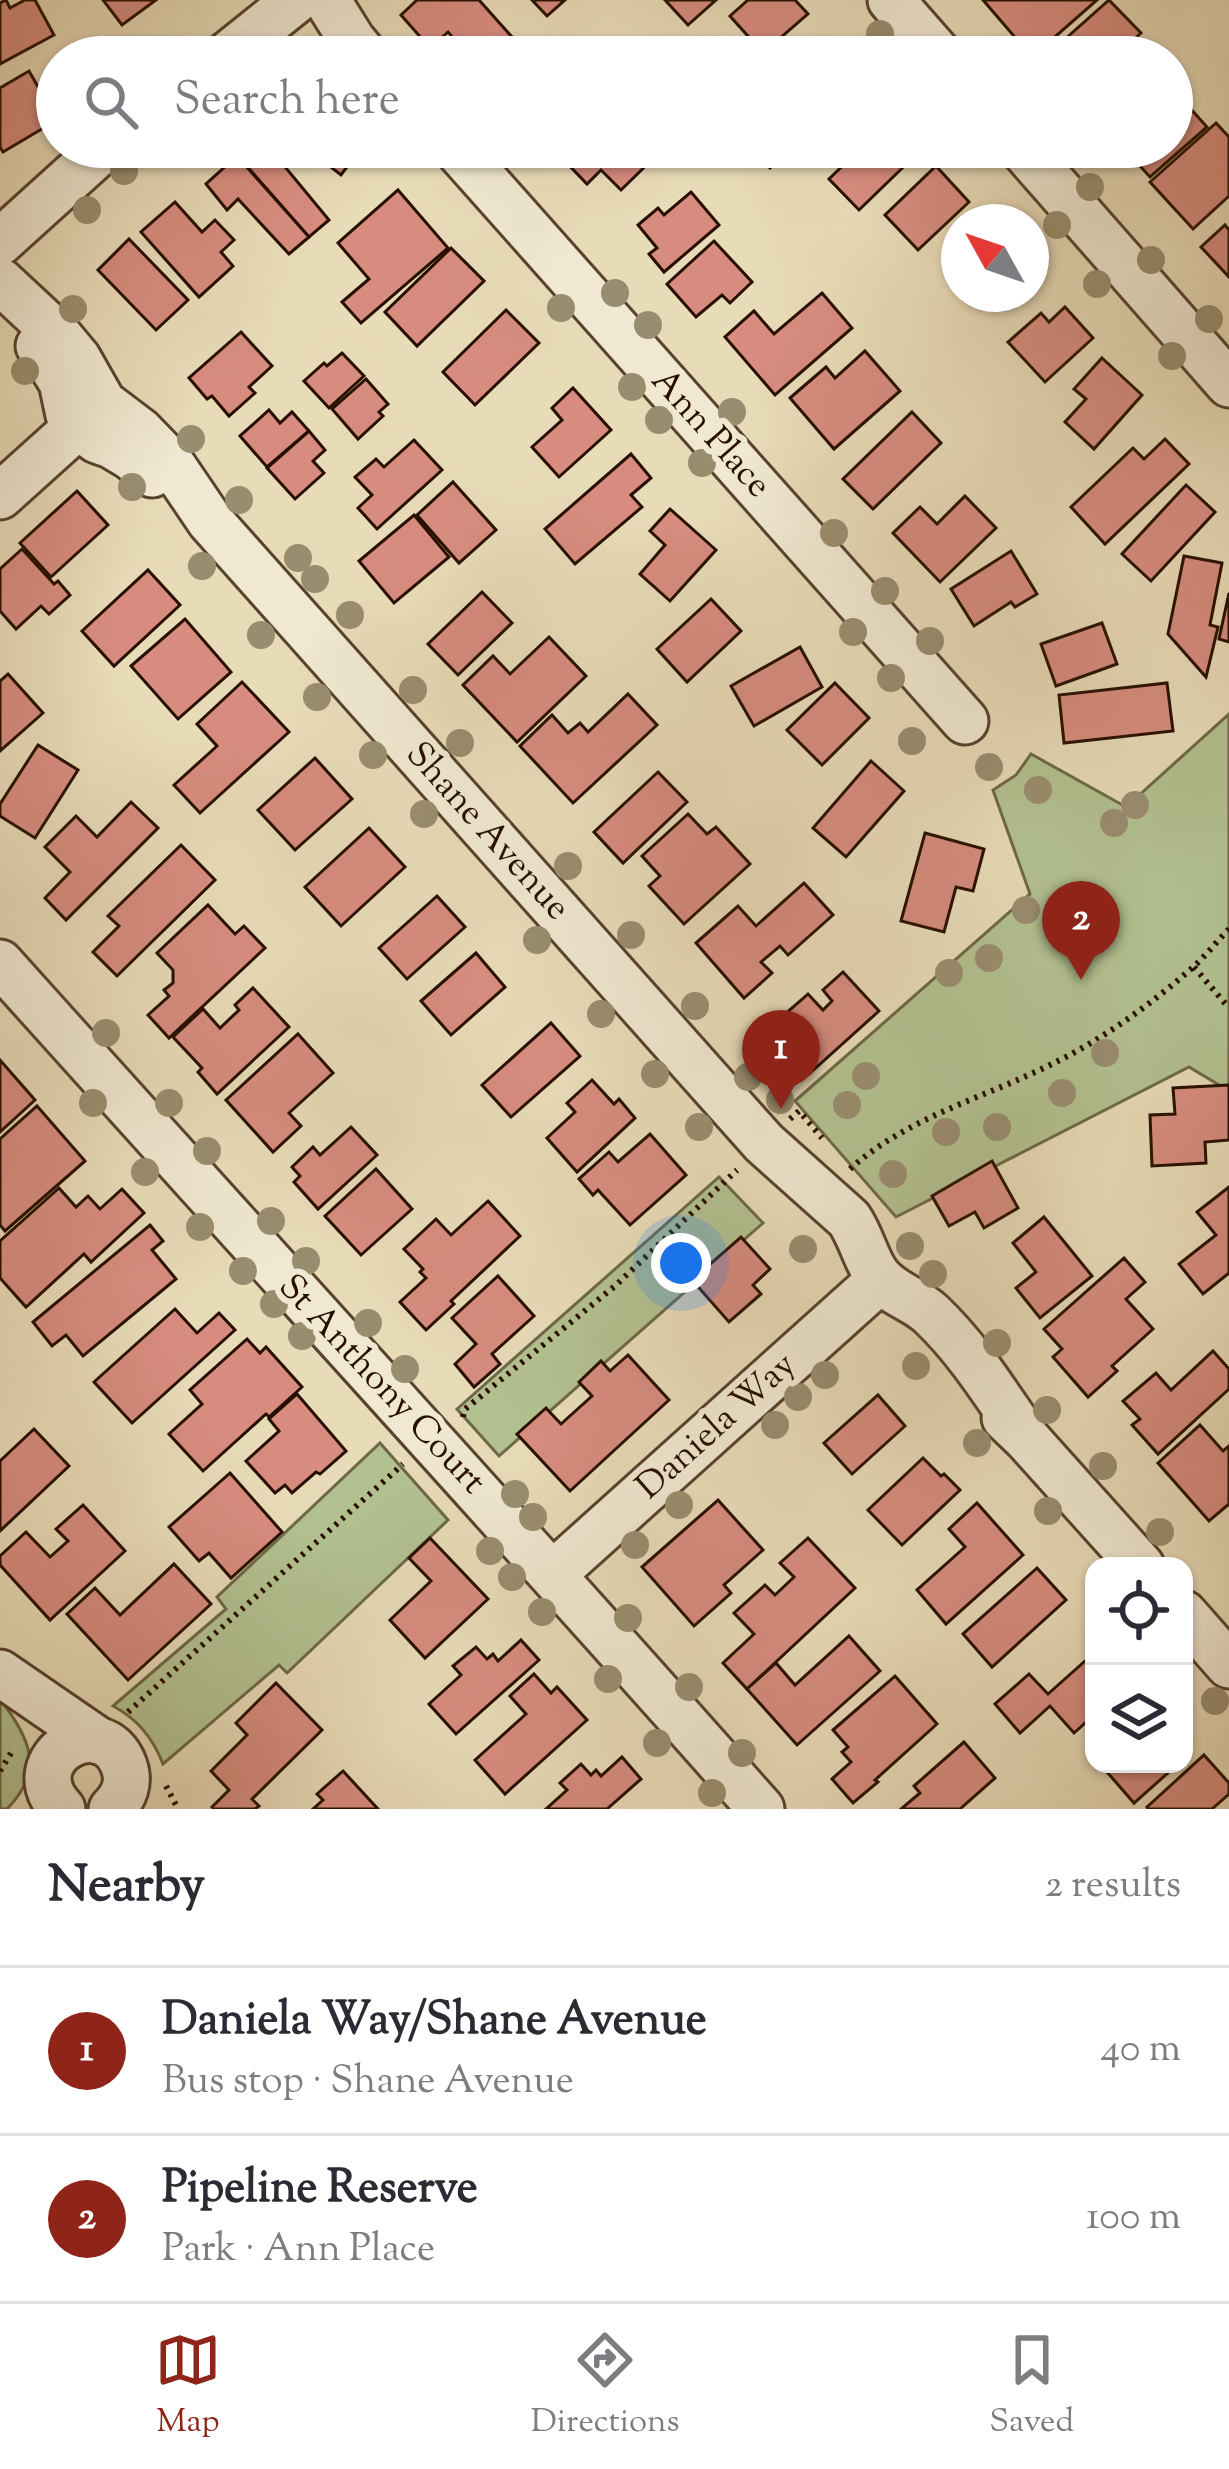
<!DOCTYPE html>
<meta charset="utf-8">
<style>
:root{--surface:#fff;--page:#f7f7f7;--text:#2b2b33;--muted:#7c7c81;--line:#e1e1e2;--accent:#8f2418}
body{margin:0;font-family:"Sorts Mill Goudy",serif;background:var(--page);color:var(--text)}
.controls{position:absolute;right:36px;bottom:36px;display:grid;overflow:hidden;border-radius:24px;box-shadow:0 3px 9px #0004}
.controls button{width:108px;height:108px;display:grid;place-items:center;padding:0;border:0;border-bottom:3px solid var(--line);background:var(--surface);color:var(--text);font:60px sans-serif}
.compass{position:absolute;left:941px;top:204px;width:108px;height:108px;border-radius:50%;background:var(--surface);box-shadow:0 3px 9px #0004;rotate:310deg}
.you{position:absolute;left:681px;top:1263px;width:42px;height:42px;margin:-30px;border:9px solid #fff;border-radius:50%;background:#1a73e8;box-shadow:0 0 0 18px #1a73e833}
.badge{display:grid;place-items:center;width:78px;height:78px;border-radius:50%;background:var(--accent);color:#fff;font-size:39px;font-weight:700}
.pin{position:absolute;translate:-50% -99px;filter:drop-shadow(0 3px 6px #0008)}
.pin::after{content:'';position:absolute;top:63px;width:42px;height:36px;background:inherit;clip-path:polygon(0 0,100% 0,50% 100%)}
.list{margin:0;padding:0;list-style:none}
h2{display:flex;justify-content:space-between;align-items:center;height:156px;margin:0;padding:0 48px;font-size:51px}
h2 small{font-size:39px;font-weight:400;color:var(--muted)}
.list li{display:grid;grid-template-columns:78px 1fr auto;gap:36px;align-items:center;box-sizing:border-box;height:168px;padding:0 48px;border-top:3px solid var(--line)}
.list b{display:block;font-size:45px;white-space:nowrap}
.list p{margin:0;font-size:39px;white-space:nowrap;color:var(--muted)}
.list em{font-size:39px;font-style:normal;color:var(--muted)}
.icon{flex:none;width:66px;height:66px;fill:none;stroke:currentColor;stroke-width:2;stroke-linecap:round;stroke-linejoin:round}
.map{position:relative;flex:none;width:1229px;height:1809px;overflow:hidden}
.search{position:absolute;background:var(--surface);box-shadow:0 3px 9px #0004;left:36px;right:36px;top:36px;height:132px;display:flex;align-items:center;gap:30px;box-sizing:border-box;padding:0 42px;border-radius:66px;color:var(--muted);font-size:45px}
.sheet{height:492px;background:var(--surface)}
nav{display:flex;justify-content:space-around;align-items:center;box-sizing:border-box;height:168px;border-top:3px solid var(--line);background:var(--surface);font-size:33px;color:var(--muted)}
nav a{display:grid;justify-items:center;gap:6px}
nav .on{color:var(--accent)}
.map>svg:first-child{display:block}
</style>
<div class="map">
<svg width="1229" height="1809" viewBox="0 0 1229 1809">
<rect width="100%" height="100%" fill="#e8dbb8"/>
<filter id="stains"><feTurbulence type="fractalNoise" baseFrequency=".00167" numOctaves="4"/><feColorMatrix values="0 0 0 0 .2 0 0 0 0 .09 0 0 0 0 .02 0 0 0 .5 -.17"/></filter>
<radialGradient id="worn" r=".72"><stop offset=".6" stop-color="#630" stop-opacity="0"/><stop offset="1" stop-color="#630" stop-opacity=".3"/></radialGradient>
<!-- green -->
<g fill="#b3c191" stroke="#6d6848" stroke-width="3">
<polygon points="1229,714 1229,1091 1189,1067 896,1217 795,1101 1030,894 993,790 1016,775 1031,754 1126,807"/>
<polygon points="719,1177 763,1223 499,1456 457,1409"/>
<path d="M 380,1443 L 448,1520 L 287,1673 L 279,1665 L 163,1764 C 153,1738 138,1719 113,1706 L 226,1609 L 217,1597 Z"/>
<path d="M 0,1699 C 30,1738 45,1770 7,1809 L 0,1809 Z"/>
</g>
<!-- building -->
<g fill="#d78c7f" stroke="#270f00" stroke-width="3">
<polygon points="6,0 10,8 25,0 35,0 54,35 0,64 0,3"/>
<polygon points="103,0 156,0 122,25"/>
<polygon points="417,0 479,0 512,37 490,57 470,57 448,32 430,48 401,15"/>
<polygon points="532,0 565,0 547,16"/>
<polygon points="665,0 716,0 688,25"/>
<polygon points="748,0 795,0 808,14 763,53 730,16"/>
<polygon points="983,0 1097,0 1032,57"/>
<polygon points="1109,0 1141,33 1115,57 1045,57"/>
<polygon points="714,38 730,57 692,57"/>
<polygon points="29,71 57,120 3,152 0,147 0,88"/>
<polygon points="1181,98 1207,127 1150,177 1130,155 1134,152 1130,147 1172,147 1172,105"/>
<polygon points="1216,123 1229,137 1229,196 1193,229 1150,182"/>
<polygon points="248,147 287,147 292,153 281,162 329,220 309,237 238,156"/>
<polygon points="305,147 362,147 341,175"/>
<polygon points="573,147 665,147 621,190 601,170 587,184 562,158"/>
<polygon points="751,147 794,147 770,168"/>
<polygon points="862,147 924,147 859,210 829,179"/>
<polygon points="237,156 309,237 289,254 238,199 227,210 206,184"/>
<polygon points="936,166 969,202 918,250 885,215"/>
<polygon points="398,190 448,248 361,323 342,302 369,279 338,243"/>
<polygon points="691,192 719,225 664,272 649,254 657,248 638,225 658,208 664,215"/>
<polygon points="175,202 202,232 215,220 234,240 221,252 233,266 199,297 141,232"/>
<polygon points="1225,225 1229,230 1229,277 1201,247"/>
<polygon points="129,239 188,300 156,330 98,270"/>
<polygon points="714,241 752,282 730,303 722,295 696,317 667,284"/>
<polygon points="451,248 484,281 417,346 385,312"/>
<polygon points="822,293 852,328 775,395 725,337 754,311 774,334"/>
<polygon points="1065,307 1093,338 1045,382 1008,342 1041,313 1049,322"/>
<polygon points="506,310 539,343 475,405 443,372"/>
<polygon points="241,332 272,366 249,387 255,393 229,416 212,396 207,399 189,378"/>
<polygon points="865,351 900,391 834,449 790,398 826,367 835,378"/>
<polygon points="342,353 364,376 329,408 304,381 324,363 327,366"/>
<polygon points="1102,358 1142,395 1094,449 1065,422 1086,399 1074,389"/>
<polygon points="366,379 388,404 379,412 383,416 358,439 332,409"/>
<polygon points="573,388 611,430 559,477 532,447 562,420 552,408"/>
<polygon points="269,410 280,423 292,412 309,431 267,467 240,436"/>
<polygon points="912,412 941,443 873,509 843,479"/>
<polygon points="309,431 325,450 313,461 324,473 295,499 267,468"/>
<polygon points="1165,439 1189,464 1105,544 1071,507 1133,448 1144,459"/>
<polygon points="414,440 442,470 377,529 358,508 372,495 355,477 376,459 384,467"/>
<polygon points="631,454 651,478 631,495 642,507 575,564 545,529"/>
<polygon points="453,482 496,530 459,563 417,515"/>
<polygon points="1186,485 1215,512 1151,581 1122,554"/>
<polygon points="77,491 108,525 51,577 20,543"/>
<polygon points="965,496 996,528 940,582 893,533 920,507 937,524"/>
<polygon points="670,509 716,550 670,601 640,574 665,545 650,531"/>
<polygon points="414,515 449,557 394,603 359,561"/>
<polygon points="22,549 54,584 58,581 70,595 49,614 41,606 16,629 0,611 0,569"/>
<polygon points="1011,551 1037,594 1015,607 1011,602 974,626 951,589"/>
<polygon points="1184,556 1222,563 1210,625 1218,627 1206,677 1168,634"/>
<polygon points="148,570 180,605 114,666 82,631"/>
<polygon points="482,592 512,623 458,675 428,644"/>
<polygon points="1229,593 1229,642 1219,639"/>
<polygon points="711,599 741,631 687,682 657,649"/>
<polygon points="185,619 231,672 178,719 131,666"/>
<polygon points="1102,623 1117,664 1056,686 1041,644"/>
<polygon points="549,637 586,676 517,742 463,685 493,656 510,674"/>
<polygon points="800,647 822,687 754,726 731,686"/>
<polygon points="8,674 43,713 0,751 0,681"/>
<polygon points="242,682 289,732 200,813 174,785 217,746 197,724"/>
<polygon points="835,683 869,718 822,765 787,730"/>
<polygon points="1167,683 1173,731 1064,743 1059,695"/>
<polygon points="628,694 657,725 573,803 520,746 552,715 568,733 580,723 588,732"/>
<polygon points="38,745 78,770 35,838 0,816 0,804"/>
<polygon points="315,758 352,799 295,850 258,810"/>
<polygon points="871,761 904,791 846,857 813,828"/>
<polygon points="658,772 687,802 623,863 594,832"/>
<polygon points="131,802 158,828 66,920 45,898 70,872 45,847 76,816 97,837"/>
<polygon points="688,814 707,834 716,827 750,864 684,924 649,886 660,876 642,856"/>
<polygon points="369,828 405,867 341,926 305,887"/>
<polygon points="925,833 984,849 973,891 956,887 944,932 901,921"/>
<polygon points="181,845 215,880 117,976 93,952 119,926 108,916"/>
<polygon points="804,883 833,915 788,955 780,946 761,962 772,973 744,998 696,943 738,906 756,926"/>
<polygon points="437,896 465,927 407,979 379,948"/>
<polygon points="208,905 235,934 244,926 265,948 169,1038 148,1015 169,996 164,990 173,983 173,970 157,953"/>
<polygon points="476,953 505,987 451,1035 421,1001"/>
<polygon points="843,972 879,1011 809,1074 788,1051 797,1042 777,1021 808,994 823,1010 832,1001 823,990"/>
<polygon points="253,988 289,1027 217,1094 198,1072 202,1068 173,1037 203,1009 220,1028 239,1010 235,1005"/>
<polygon points="551,1023 580,1056 511,1117 482,1085"/>
<polygon points="298,1034 333,1073 289,1113 301,1126 273,1152 226,1100"/>
<polygon points="0,1060 35,1100 0,1132"/>
<polygon points="592,1080 614,1104 619,1099 635,1118 577,1172 547,1138 575,1112 567,1103"/>
<polygon points="1229,1085 1229,1140 1205,1142 1206,1163 1152,1166 1150,1115 1175,1114 1173,1088"/>
<polygon points="37,1106 85,1161 5,1231 0,1225 0,1139"/>
<polygon points="351,1127 377,1155 318,1209 294,1182 300,1176 292,1167 313,1147 320,1155"/>
<polygon points="650,1134 686,1175 630,1225 598,1190 593,1195 579,1179 609,1152 618,1162"/>
<polygon points="992,1161 1018,1208 984,1228 975,1212 949,1226 932,1196"/>
<polygon points="376,1169 412,1209 361,1255 325,1216"/>
<polygon points="1229,1187 1229,1273 1203,1294 1179,1264 1216,1235 1197,1212"/>
<polygon points="59,1188 76,1207 88,1196 100,1209 122,1189 144,1213 91,1262 84,1254 26,1307 0,1278 0,1241"/>
<polygon points="488,1201 520,1236 451,1301 454,1304 426,1330 400,1302 426,1278 420,1272 423,1269 404,1249 436,1219 451,1235"/>
<polygon points="1044,1217 1092,1276 1040,1318 1016,1288 1036,1272 1013,1243"/>
<polygon points="150,1225 163,1241 152,1250 176,1279 83,1356 66,1335 52,1346 33,1322"/>
<polygon points="741,1237 770,1269 753,1285 761,1294 729,1322 692,1280"/>
<polygon points="1124,1258 1145,1282 1126,1299 1153,1329 1112,1366 1117,1371 1088,1397 1053,1357 1062,1349 1044,1329"/>
<polygon points="498,1276 534,1316 492,1354 500,1364 474,1387 455,1364 476,1344 452,1318"/>
<polygon points="175,1309 197,1333 219,1313 235,1330 132,1423 94,1382"/>
<polygon points="247,1339 260,1353 266,1347 302,1387 269,1417 266,1414 203,1471 169,1434 202,1404 190,1390"/>
<polygon points="1213,1351 1229,1369 1229,1389 1158,1454 1132,1425 1140,1419 1123,1401 1156,1373 1171,1390"/>
<polygon points="628,1355 669,1400 570,1491 517,1434 546,1408 561,1424 592,1396 579,1382 601,1361 610,1371"/>
<polygon points="297,1394 346,1451 320,1474 316,1472 292,1493 285,1485 275,1493 246,1461 279,1431 269,1419"/>
<polygon points="878,1395 905,1426 852,1474 824,1443"/>
<polygon points="1200,1425 1223,1451 1229,1446 1229,1504 1209,1521 1158,1463"/>
<polygon points="34,1429 69,1466 0,1531 0,1461"/>
<polygon points="923,1458 941,1476 944,1474 960,1490 902,1545 868,1510"/>
<polygon points="230,1473 282,1532 231,1578 209,1553 199,1561 169,1527"/>
<polygon points="718,1500 763,1550 724,1585 731,1593 694,1626 642,1567"/>
<polygon points="977,1503 1023,1555 946,1624 917,1590 965,1547 949,1529"/>
<polygon points="83,1505 125,1551 50,1620 0,1565 0,1556 26,1532 50,1557 68,1541 56,1529"/>
<polygon points="430,1538 488,1599 425,1658 390,1620 431,1581 409,1558"/>
<polygon points="808,1538 855,1588 747,1689 723,1663 754,1634 734,1613 765,1585 775,1595 794,1577 780,1563"/>
<polygon points="174,1564 211,1604 128,1680 67,1614 95,1588 120,1615"/>
<polygon points="1037,1568 1066,1600 992,1667 963,1634"/>
<polygon points="849,1636 880,1671 797,1745 747,1689 776,1663 795,1685"/>
<polygon points="521,1640 539,1660 456,1734 429,1704 461,1675 453,1666 476,1647 487,1659 493,1654 498,1661"/>
<polygon points="1094,1653 1094,1715 1074,1733 1050,1706 1020,1733 995,1704 1029,1674 1048,1694"/>
<polygon points="534,1674 551,1693 557,1687 587,1720 505,1794 475,1760 526,1714 510,1696"/>
<polygon points="895,1676 937,1724 875,1780 878,1782 853,1803 832,1779 851,1762 842,1752 848,1747 833,1730"/>
<polygon points="276,1683 322,1730 252,1799 259,1806 255,1809 214,1809 212,1807 229,1790 211,1771 247,1735 236,1723"/>
<polygon points="964,1742 995,1778 960,1809 901,1809 920,1793 914,1786"/>
<polygon points="1204,1755 1229,1783 1229,1794 1212,1809 1148,1809 1147,1807"/>
<polygon points="622,1757 641,1779 607,1809 546,1809 567,1790 560,1783 581,1764 591,1775 596,1770 601,1776"/>
<polygon points="1115,1764 1178,1764 1134,1803 1107,1772"/>
<polygon points="343,1771 378,1809 313,1809 323,1800 317,1794"/>
</g>
<g fill="none" stroke-linecap="round" stroke-linejoin="round">
<defs>
<g id="minor">
<polyline points="327,0 352,40 366,57"/>
<polyline points="891,0 941,57"/>
<polyline points="225,57 296,0"/>
<polyline points="455,147 965,721"/>
<polyline points="1021,147 1229,384"/>
<polyline points="0,242 105,147"/>
<path d="M 0,281 L 58,335 L 78,359 L 103,403 L 140,431 L 170,462 L 210,521 L 764,1143 L 849,1219 C 862,1238 866,1261 878,1276 C 892,1294 915,1299 931,1314 C 969,1350 997,1396 1027,1439"/>
<polyline points="39,346 62,382 69,415 79,426 97,440 111,445 131,457 152,474"/>
<polyline points="0,496 100,406"/>
<path d="M 0,963 C 253,1245 510,1525 761,1809"/>
<polyline points="1005,1418 1027,1439 1141,1566"/>
<polyline points="553,1574 880,1280"/>
<polyline points="1184,1614 1229,1665"/>
<polyline points="0,1673 99,1741"/>
<path d="M 62,1809 C 14,1758 103,1707 124,1766 C 130,1783 124,1797 112,1809"/>
</g>
</defs>
<!-- minor casing -->
<use href="#minor" stroke="#57422e" stroke-width="51"/>
<!-- path -->
<g stroke="#270f00" stroke-width="6" stroke-dasharray="3 6" stroke-linecap="butt">
<polyline points="1194,967 1229,1008"/>
<polyline points="790,1119 799,1111 822,1138"/>
<path d="M 850,1169 C 907,1117 987,1097 1054,1063 C 1103,1039 1150,1005 1191,969 C 1205,957 1216,942 1229,929"/>
<polyline points="463,1417 464,1410 615,1286 737,1170"/>
<polyline points="128,1712 403,1464"/>
<polyline points="0,1771 11,1753"/>
<polyline points="166,1786 178,1809"/>
</g>
<!-- minor -->
<use href="#minor" stroke="#f0e8d1" stroke-width="45"/>
</g>
<!-- trees -->
<g fill="#998d6f">
<circle cx="880" cy="34" r="14"/>
<circle cx="124" cy="171" r="14"/>
<circle cx="1090" cy="187" r="14"/>
<circle cx="87" cy="210" r="14"/>
<circle cx="1057" cy="225" r="14"/>
<circle cx="1151" cy="260" r="14"/>
<circle cx="1097" cy="284" r="14"/>
<circle cx="615" cy="293" r="14"/>
<circle cx="561" cy="308" r="14"/>
<circle cx="73" cy="309" r="14"/>
<circle cx="1209" cy="319" r="14"/>
<circle cx="648" cy="325" r="14"/>
<circle cx="1172" cy="356" r="14"/>
<circle cx="25" cy="371" r="14"/>
<circle cx="632" cy="387" r="14"/>
<circle cx="732" cy="412" r="14"/>
<circle cx="659" cy="420" r="14"/>
<circle cx="191" cy="439" r="14"/>
<circle cx="702" cy="463" r="14"/>
<circle cx="132" cy="487" r="14"/>
<circle cx="239" cy="500" r="14"/>
<circle cx="834" cy="533" r="14"/>
<circle cx="298" cy="558" r="14"/>
<circle cx="202" cy="566" r="14"/>
<circle cx="315" cy="579" r="14"/>
<circle cx="885" cy="591" r="14"/>
<circle cx="350" cy="615" r="14"/>
<circle cx="853" cy="632" r="14"/>
<circle cx="261" cy="635" r="14"/>
<circle cx="930" cy="641" r="14"/>
<circle cx="891" cy="678" r="14"/>
<circle cx="413" cy="690" r="14"/>
<circle cx="317" cy="697" r="14"/>
<circle cx="912" cy="741" r="14"/>
<circle cx="460" cy="743" r="14"/>
<circle cx="373" cy="755" r="14"/>
<circle cx="989" cy="767" r="14"/>
<circle cx="1038" cy="790" r="14"/>
<circle cx="1135" cy="805" r="14"/>
<circle cx="424" cy="814" r="14"/>
<circle cx="1114" cy="823" r="14"/>
<circle cx="568" cy="866" r="14"/>
<circle cx="1026" cy="910" r="14"/>
<circle cx="631" cy="935" r="14"/>
<circle cx="537" cy="940" r="14"/>
<circle cx="989" cy="958" r="14"/>
<circle cx="949" cy="973" r="14"/>
<circle cx="695" cy="1006" r="14"/>
<circle cx="601" cy="1014" r="14"/>
<circle cx="106" cy="1033" r="14"/>
<circle cx="1105" cy="1053" r="14"/>
<circle cx="655" cy="1074" r="14"/>
<circle cx="866" cy="1076" r="14"/>
<circle cx="748" cy="1077" r="14"/>
<circle cx="1062" cy="1093" r="14"/>
<circle cx="780" cy="1100" r="14"/>
<circle cx="93" cy="1103" r="14"/>
<circle cx="169" cy="1103" r="14"/>
<circle cx="847" cy="1105" r="14"/>
<circle cx="699" cy="1127" r="14"/>
<circle cx="997" cy="1127" r="14"/>
<circle cx="946" cy="1132" r="14"/>
<circle cx="207" cy="1151" r="14"/>
<circle cx="145" cy="1172" r="14"/>
<circle cx="893" cy="1174" r="14"/>
<circle cx="271" cy="1221" r="14"/>
<circle cx="200" cy="1227" r="14"/>
<circle cx="910" cy="1246" r="14"/>
<circle cx="803" cy="1249" r="14"/>
<circle cx="306" cy="1261" r="14"/>
<circle cx="243" cy="1271" r="14"/>
<circle cx="933" cy="1274" r="14"/>
<circle cx="274" cy="1304" r="14"/>
<circle cx="368" cy="1323" r="14"/>
<circle cx="302" cy="1336" r="14"/>
<circle cx="997" cy="1343" r="14"/>
<circle cx="916" cy="1366" r="14"/>
<circle cx="405" cy="1369" r="14"/>
<circle cx="825" cy="1375" r="14"/>
<circle cx="798" cy="1397" r="14"/>
<circle cx="1047" cy="1410" r="14"/>
<circle cx="775" cy="1425" r="14"/>
<circle cx="977" cy="1443" r="14"/>
<circle cx="1103" cy="1466" r="14"/>
<circle cx="515" cy="1494" r="14"/>
<circle cx="679" cy="1505" r="14"/>
<circle cx="1048" cy="1511" r="14"/>
<circle cx="533" cy="1517" r="14"/>
<circle cx="1160" cy="1532" r="14"/>
<circle cx="635" cy="1545" r="14"/>
<circle cx="490" cy="1551" r="14"/>
<circle cx="512" cy="1577" r="14"/>
<circle cx="542" cy="1612" r="14"/>
<circle cx="628" cy="1618" r="14"/>
<circle cx="608" cy="1679" r="14"/>
<circle cx="689" cy="1687" r="14"/>
<circle cx="1215" cy="1701" r="14"/>
<circle cx="657" cy="1743" r="14"/>
<circle cx="742" cy="1753" r="14"/>
<circle cx="712" cy="1793" r="14"/>
</g>
<g text-anchor="middle" dominant-baseline="central" stroke-width="12" stroke-linejoin="round" paint-order="stroke">
<!-- street labels -->
<g font-size="36" fill="#270f00" stroke="#f0e8d1">
<text transform="translate(710 434) rotate(48)">Ann Place</text>
<text transform="translate(487 832) rotate(48)">Shane Avenue</text>
<text transform="translate(381 1385) rotate(47)">St Anthony Court</text>
<text transform="translate(717 1427) rotate(-42)">Daniela Way</text>
</g>
</g>
<rect width="100%" height="100%" filter="url(#stains)"/>
<rect width="100%" height="100%" fill="url(#worn)"/>
</svg>
<div class="controls">
<button><svg class="icon" aria-label="locate" viewBox="0 0 24 24"><circle cx="12" cy="12" r="6"/><path d="M12 2v4M12 18v4M2 12h4M18 12h4"/></svg></button>
<button><svg class="icon" aria-label="layers" viewBox="0 0 24 24"><path d="M12 4l9 5-9 5-9-5zM3 14l9 5 9-5"/></svg></button>
</div>
<svg class="compass" viewBox="-18 -18 36 36"><path d="M0-13l5 13h-10z" fill="#e53935"/><path d="M0 13l5-13h-10z" fill="#7c7c81"/></svg>
<div class="you"></div>
<div class="pin badge" style="left:781px;top:1109px">1</div>
<div class="pin badge" style="left:1081px;top:980px">2</div>
<div class="search"><svg class="icon" aria-label="search" viewBox="0 0 24 24"><circle cx="10" cy="10" r="6"/><path d="M15 15l6 6"/></svg>Search here</div>
</div>
<section class="sheet">
<h2>Nearby<small>2 results</small></h2>
<ul class="list">
<li><span class="badge">1</span><div><b>Daniela Way/Shane Avenue</b><p>Bus stop · Shane Avenue</p></div><em>40 m</em></li>
<li><span class="badge">2</span><div><b>Pipeline Reserve</b><p>Park · Ann Place</p></div><em>100 m</em></li>
</ul>
</section>
<nav>
<a class="on"><svg class="icon" aria-label="map" viewBox="0 0 24 24"><path d="M3 6l6-2 6 2 6-2v14l-6 2-6-2-6 2zM9 4v14M15 6v14"/></svg>Map</a>
<a><svg class="icon" aria-label="directions" viewBox="0 0 24 24"><path d="M12 3l9 9-9 9-9-9zM9 14v-3h6M13 9l2 2-2 2"/></svg>Directions</a>
<a><svg class="icon" aria-label="saved" viewBox="0 0 24 24"><path d="M7 4h10v16l-5-4-5 4z"/></svg>Saved</a>
</nav>
